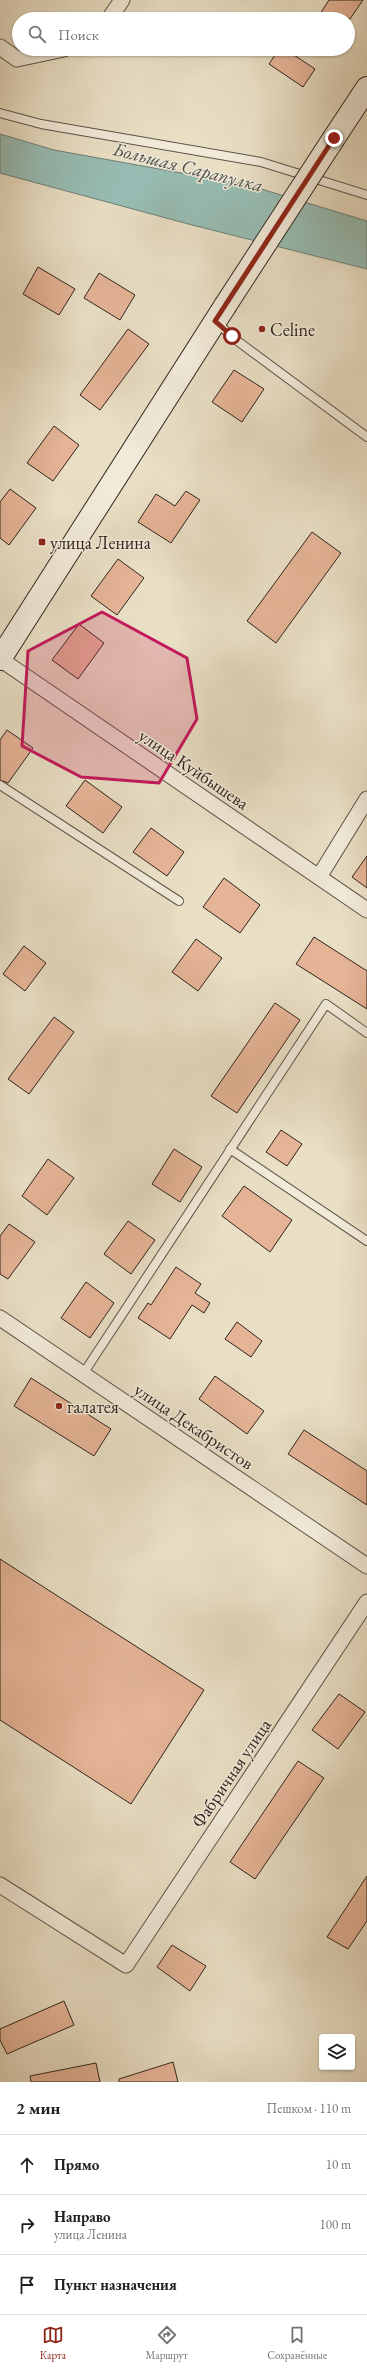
<!DOCTYPE html>
<html lang="ru">
<meta charset="utf-8">
<style>
:root{--surface:#fff;--page:#f6f6f6;--text:#202124;--muted:#757577;--line:#e0e0e0;--accent:#8f2418}
body{margin:0;font-family:"EB Garamond",serif;background:var(--page);color:var(--text)}
.controls{position:absolute;right:12px;bottom:12px;display:grid;overflow:hidden;border-radius:4px;box-shadow:0 1px 3px #0004}
.controls button{width:36px;height:36px;display:grid;place-items:center;padding:0;border:0;border-bottom:1px solid var(--line);background:var(--surface);color:var(--text);font:20px sans-serif}
.stop{position:absolute;width:12px;height:12px;margin:-9px;border:3px solid #8f2418;border-radius:50%;background:#fff}
.stop.end{background:#8f2418;border-color:#fff;box-shadow:0 1px 4px #0008}
.list{margin:0;padding:0;list-style:none}
h2{display:flex;justify-content:space-between;align-items:center;height:52px;margin:0;padding:0 16px;font-size:17px}
h2 small{font-size:13px;font-weight:400;color:var(--muted)}
.list li{display:grid;grid-template-columns:26px 1fr auto;gap:12px;align-items:center;box-sizing:border-box;height:60px;padding:0 16px;border-top:1px solid var(--line)}
.list b{display:block;font-size:15px;white-space:nowrap}
.list p{margin:0;font-size:13px;white-space:nowrap;color:var(--muted)}
.list em{font-size:13px;font-style:normal;color:var(--muted)}
.icon{flex:none;width:22px;height:22px;fill:none;stroke:currentColor;stroke-width:2;stroke-linecap:round;stroke-linejoin:round}
.map{position:relative;flex:none;width:367px;height:2082px;overflow:hidden}
.search{position:absolute;background:var(--surface);box-shadow:0 1px 3px #0004;left:12px;right:12px;top:12px;height:44px;display:flex;align-items:center;gap:10px;box-sizing:border-box;padding:0 14px;border-radius:22px;color:var(--muted);font-size:15px}
.sheet{height:232px;background:var(--surface)}
nav{display:flex;justify-content:space-around;align-items:center;box-sizing:border-box;height:56px;border-top:1px solid var(--line);background:var(--surface);font-size:11px;color:var(--muted)}
nav a{display:grid;justify-items:center;gap:2px}
nav .on{color:var(--accent)}
.map>svg:first-child{display:block}
</style>
<div class="map">
<svg width="367" height="2082" viewBox="0 0 367 2082">
<rect width="100%" height="100%" fill="#e9dfc5"/>
<filter id="stains"><feTurbulence type="fractalNoise" baseFrequency=".005" numOctaves="4"/><feColorMatrix values="0 0 0 0 .2 0 0 0 0 .09 0 0 0 0 .02 0 0 0 .5 -.17"/></filter>
<radialGradient id="worn" r=".72"><stop offset=".6" stop-color="#630" stop-opacity="0"/><stop offset="1" stop-color="#630" stop-opacity=".3"/></radialGradient>
<!-- water -->
<polygon fill="#97bdb4" stroke="#6e8078" points="0,134 54,150 248,185 367,221 367,269 192,225 0,173"/>
<!-- building -->
<g fill="#e5b497" stroke="#30241e">
<polygon points="329,0 363,0 350,19 328,19 320,14"/>
<polygon points="279,49 285,49 315,69 303,87 269,64"/>
<polygon points="38,267 75,289 59,315 23,294"/>
<polygon points="99,273 135,295 120,320 84,298"/>
<polygon points="128,329 149,344 100,410 80,395"/>
<polygon points="234,370 264,389 242,422 212,402"/>
<polygon points="54,426 79,445 53,481 27,463"/>
<polygon points="10,489 36,508 9,545 0,538 0,502"/>
<polygon points="186,491 200,500 171,543 138,522 156,494 175,506"/>
<polygon points="312,532 341,553 276,643 247,621"/>
<polygon points="118,559 144,578 117,615 91,596"/>
<polygon points="79,624 104,643 78,679 52,660"/>
<polygon points="7,730 33,748 8,783 0,780 0,740"/>
<polygon points="85,780 122,807 103,833 66,806"/>
<polygon points="151,828 184,852 167,876 133,852"/>
<polygon points="367,856 367,888 352,877"/>
<polygon points="224,878 260,905 240,933 203,907"/>
<polygon points="314,937 367,971 367,1009 296,964"/>
<polygon points="196,939 222,958 198,991 172,972"/>
<polygon points="24,946 46,963 25,991 3,974"/>
<polygon points="275,1003 300,1020 237,1113 211,1096"/>
<polygon points="54,1017 74,1032 29,1094 8,1079"/>
<polygon points="281,1130 302,1144 287,1166 266,1152"/>
<polygon points="174,1149 202,1167 180,1202 152,1184"/>
<polygon points="48,1159 74,1178 47,1215 22,1196"/>
<polygon points="244,1186 292,1220 270,1252 222,1216"/>
<polygon points="128,1221 155,1240 131,1274 104,1254"/>
<polygon points="9,1224 35,1242 8,1279 0,1274 0,1236"/>
<polygon points="176,1267 201,1284 195,1293 210,1303 204,1313 192,1305 170,1339 138,1318 148,1303 151,1305"/>
<polygon points="86,1282 114,1303 90,1338 61,1318"/>
<polygon points="237,1322 262,1341 251,1357 225,1339"/>
<polygon points="215,1376 264,1411 247,1434 199,1399"/>
<polygon points="31,1378 111,1429 94,1456 14,1406"/>
<polygon points="304,1430 367,1471 367,1505 288,1454"/>
<polygon points="0,1559 204,1690 131,1804 0,1720"/>
<polygon points="339,1694 365,1712 338,1749 312,1730"/>
<polygon points="298,1761 324,1778 255,1879 230,1862"/>
<polygon points="367,1876 367,1921 348,1949 327,1937"/>
<polygon points="172,1945 206,1966 190,1991 157,1967"/>
<polygon points="64,2001 74,2025 7,2054 0,2040 0,2029"/>
<polygon points="173,2062 178,2082 119,2082 119,2079"/>
<polygon points="96,2063 100,2082 31,2082 30,2076"/>
</g>
<g fill="none" stroke-linecap="round" stroke-linejoin="round">
<defs>
<g id="lane">
<polyline points="0,113 41,124 261,162 367,195"/>
<polyline points="217,322 232,337 367,437"/>
<polyline points="0,785 179,901"/>
<polyline points="230,1149 367,1241"/>
<polyline points="83,1374 326,1004 367,1033"/>
</g>
<g id="street">
<polyline points="109,19 122,0"/>
<polyline points="0,47 17,59 64,49"/>
<polyline points="0,659 367,910"/>
<polyline points="319,877 367,799"/>
<polyline points="0,1318 367,1566"/>
<polyline points="0,1885 126,1965 367,1602"/>
</g>
<g id="secondary">
<polyline points="334,138 367,88"/>
<polyline points="0,659 225,306"/>
</g>
</defs>
<!-- lane casing -->
<use href="#lane" stroke="#5e5348" stroke-width="10"/>
<!-- street casing -->
<use href="#street" stroke="#5e5348" stroke-width="17"/>
<!-- secondary casing -->
<use href="#secondary" stroke="#30241e" stroke-width="24"/>
<!-- lane -->
<use href="#lane" stroke="#f1ead9" stroke-width="8"/>
<!-- street -->
<use href="#street" stroke="#f1ead9" stroke-width="15"/>
<!-- secondary -->
<use href="#secondary" stroke="#f1ead9" stroke-width="22"/>
<defs>
<polyline id="secondary-bridge" points="225,306 334,138"/>
</defs>
<!-- secondary-bridge casing -->
<use href="#secondary-bridge" stroke="#30241e" stroke-width="24" stroke-linecap="butt"/>
<!-- secondary-bridge -->
<use href="#secondary-bridge" stroke="#f1ead9" stroke-width="22"/>
</g>
<g fill="none" stroke-linecap="round" stroke-linejoin="round">
<!-- route -->
<polyline stroke="#8f2418" stroke-width="5" points="232,336 215,321 334,138"/>
</g>
<!-- marked area -->
<path fill="#c2185b" fill-opacity="0.2" stroke="#c2185b" stroke-width="3" stroke-linejoin="round" d="M 102,612 L 187,658 L 197,719 L 159,783 L 81,777 L 22,746 L 28,651 Z"/>
<!-- markers -->
<g fill="#8f2418" stroke="#f1ead9" stroke-width="1.5">
<circle cx="262" cy="329" r="4"/>
<rect x="38" y="538" width="8" height="8" rx="2"/>
<circle cx="59" cy="1406" r="4"/>
</g>
<g text-anchor="middle" dominant-baseline="central" stroke-width="3" stroke-linejoin="round" paint-order="stroke">
<!-- poi labels -->
<g font-size="18" fill="#30241e" stroke="#f1ead9" text-anchor="start">
<text x="270" y="329">Celine</text>
<text x="50" y="542">улица Ленина</text>
<text x="67" y="1406">галатея</text>
</g>
<!-- street labels -->
<g font-size="18" fill="#30241e" stroke="#f1ead9">
<text transform="translate(194 769) rotate(34)">улица Куйбышева</text>
<text transform="translate(194 1426) rotate(34)">улица Декабристов</text>
<text transform="translate(231 1773) rotate(-56)">Фабричная улица</text>
</g>
<!-- water labels -->
<g font-size="19" font-style="italic" fill="#4f524b" stroke="#f1ead9">
<text transform="translate(188 167) rotate(14)">Большая Сарапулка</text>
</g>
</g>
<rect width="100%" height="100%" filter="url(#stains)"/>
<rect width="100%" height="100%" fill="url(#worn)"/>
</svg>
<div class="controls">
<button><svg class="icon" aria-label="layers" viewBox="0 0 24 24"><path d="M12 4l9 5-9 5-9-5zM3 14l9 5 9-5"/></svg></button>
</div>
<div class="stop" style="left:232px;top:336px"></div>
<div class="stop end" style="left:334px;top:138px"></div>
<div class="search"><svg class="icon" aria-label="search" viewBox="0 0 24 24"><circle cx="10" cy="10" r="6"/><path d="M15 15l6 6"/></svg>Поиск</div>
</div>
<section class="sheet">
<h2>2 мин<small>Пешком · 110 m</small></h2>
<ul class="list">
<li><svg class="icon" aria-label="ahead" viewBox="0 0 24 24"><path d="M12 20V5M6 11l6-6 6 6"/></svg><div><b>Прямо</b></div><em>10 m</em></li>
<li><svg class="icon" aria-label="right" viewBox="0 0 24 24"><path d="M7 20v-9h11M14 6l5 5-5 5"/></svg><div><b>Направо</b><p>улица Ленина</p></div><em>100 m</em></li>
<li><svg class="icon" aria-label="arrive" viewBox="0 0 24 24"><path d="M6 21V4h12l-3 4 3 4H6"/></svg><div><b>Пункт назначения</b></div></li>
</ul>
</section>
<nav>
<a class="on"><svg class="icon" aria-label="map" viewBox="0 0 24 24"><path d="M3 6l6-2 6 2 6-2v14l-6 2-6-2-6 2zM9 4v14M15 6v14"/></svg>Карта</a>
<a><svg class="icon" aria-label="directions" viewBox="0 0 24 24"><path d="M12 3l9 9-9 9-9-9zM9 14v-3h6M13 9l2 2-2 2"/></svg>Маршрут</a>
<a><svg class="icon" aria-label="saved" viewBox="0 0 24 24"><path d="M7 4h10v16l-5-4-5 4z"/></svg>Сохранённые</a>
</nav>
